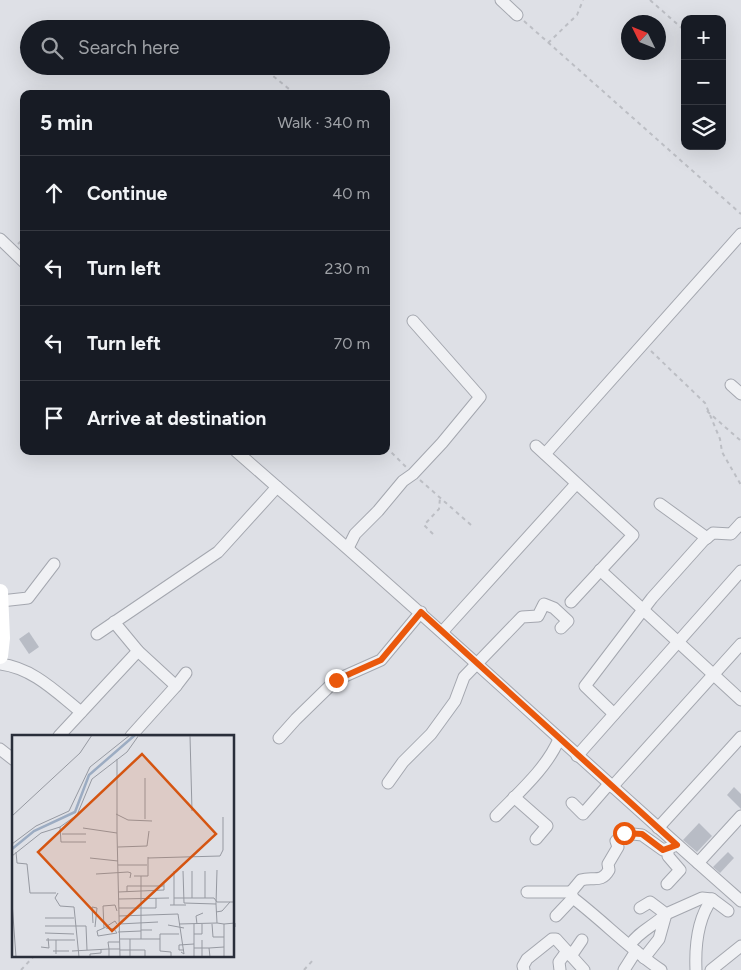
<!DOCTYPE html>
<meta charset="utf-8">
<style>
:root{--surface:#171b24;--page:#20242c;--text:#f1f3f6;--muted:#9ea1a6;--line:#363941}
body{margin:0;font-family:Figtree,sans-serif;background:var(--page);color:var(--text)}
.controls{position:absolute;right:15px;top:15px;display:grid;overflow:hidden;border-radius:10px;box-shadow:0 5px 20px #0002}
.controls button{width:45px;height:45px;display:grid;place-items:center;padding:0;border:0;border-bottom:1px solid var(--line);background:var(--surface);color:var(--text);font:25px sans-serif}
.compass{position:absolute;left:621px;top:15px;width:45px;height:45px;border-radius:50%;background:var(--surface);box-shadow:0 5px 20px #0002;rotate:313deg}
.stop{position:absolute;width:15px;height:15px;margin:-11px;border:4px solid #ea580c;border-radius:50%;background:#fff}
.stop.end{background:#ea580c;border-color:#fff;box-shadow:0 1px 5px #0008}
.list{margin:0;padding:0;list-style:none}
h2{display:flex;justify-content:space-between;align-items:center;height:65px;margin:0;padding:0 20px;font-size:21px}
h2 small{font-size:16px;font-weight:400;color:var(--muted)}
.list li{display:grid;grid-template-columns:32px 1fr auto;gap:15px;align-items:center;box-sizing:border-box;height:75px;padding:0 20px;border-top:1px solid var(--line)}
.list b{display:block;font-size:19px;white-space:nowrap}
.list em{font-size:16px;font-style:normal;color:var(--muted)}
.icon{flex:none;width:28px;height:28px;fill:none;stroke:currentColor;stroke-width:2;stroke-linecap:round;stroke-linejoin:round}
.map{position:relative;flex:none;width:741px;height:970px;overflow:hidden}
.search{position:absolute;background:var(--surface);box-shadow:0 5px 20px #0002;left:20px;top:20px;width:370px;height:55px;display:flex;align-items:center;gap:12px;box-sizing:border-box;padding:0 18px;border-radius:28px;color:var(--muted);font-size:19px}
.panel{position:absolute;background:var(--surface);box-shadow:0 5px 20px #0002;left:20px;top:90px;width:370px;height:365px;border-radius:10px}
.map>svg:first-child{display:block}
</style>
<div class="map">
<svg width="741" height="970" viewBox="0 0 741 970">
<rect width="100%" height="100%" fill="#dee0e6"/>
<!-- building -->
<g fill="#b8bcc5">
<polygon points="29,632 39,647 29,654 19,639"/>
<polygon points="734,787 741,794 741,809 727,795"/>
<polygon points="699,823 712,836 697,852 683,840"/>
<polygon points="728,852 734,858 720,873 713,867"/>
</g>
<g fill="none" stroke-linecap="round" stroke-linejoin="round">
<defs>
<g id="street">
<polyline points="501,0 517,15"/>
<polyline points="0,239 24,262"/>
<polyline points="731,385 741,394"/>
<polyline points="536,446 633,535 571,602"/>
<polyline points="236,451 277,487"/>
<polyline points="545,454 741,234"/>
<polyline points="660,504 707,538"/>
<polyline points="348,548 355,534 378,511 403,481 413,474 442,443 480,397 413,321"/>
<polyline points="600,570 741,700"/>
<polyline points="1,601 28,598 54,564"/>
<polyline points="114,622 138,651 176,686 186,673"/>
<polyline points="443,631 576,484"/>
<path d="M 97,634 L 218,552 L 277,487 C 434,622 585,764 741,901"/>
<path d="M 0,664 C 33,668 56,692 81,712"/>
<polyline points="614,714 585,686 652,598 703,541 713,533 731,534 741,523"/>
<polyline points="59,736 138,651"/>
<polyline points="131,736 176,686"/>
<polyline points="279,738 296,719 336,680 381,660 421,612"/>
<polyline points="0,749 14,760"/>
<polyline points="577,756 741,571"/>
<polyline points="388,783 403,762 431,734 455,701 464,677 522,617 538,616 544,604 554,608 568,621 561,628"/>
<polyline points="612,787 741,644"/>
<polyline points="514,797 547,826 536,839"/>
<polyline points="572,803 583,814 609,784"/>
<path d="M 496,816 C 518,793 547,768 559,739"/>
<polyline points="658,828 741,737"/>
<polyline points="698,863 741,816"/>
<polyline points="667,884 680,870 668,856 668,850"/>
<polyline points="527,892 571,892"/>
<polyline points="640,908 650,902 666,914 702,898 712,899"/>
<polyline points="556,916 573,898"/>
<path d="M 630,945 C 639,931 654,926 666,914 L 659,939 L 644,958"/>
<polyline points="571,956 582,940"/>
<polyline points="524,970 523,966 527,959 552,939 556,939 584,970"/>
<polyline points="560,970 559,962 567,951"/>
<polyline points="624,970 636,951"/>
<path d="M 661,970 C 630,949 603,921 573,898 L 571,892 L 581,880 C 593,876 601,884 609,870 L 608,864 L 618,847 L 616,841 L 624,833 L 642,835 L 663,850 L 677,845"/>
<path d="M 696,970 C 695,947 698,918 712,899 L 728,911"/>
<polyline points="711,970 741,946"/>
</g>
</defs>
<!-- street casing -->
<use href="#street" stroke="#a4a7af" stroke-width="13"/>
<!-- path -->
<g stroke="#bcbec4" stroke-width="2" stroke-dasharray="4 4" stroke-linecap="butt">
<polyline points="650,0 685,31"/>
<polyline points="524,21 741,214"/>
<polyline points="217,26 220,29"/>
<polyline points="548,43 577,15 583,0"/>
<polyline points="261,66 295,94"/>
<polyline points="24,212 21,214 24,224"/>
<polyline points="18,244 24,238"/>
<polyline points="651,351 705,403 720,439 722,452 741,485"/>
<polyline points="707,411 741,441"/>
<polyline points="386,447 406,467"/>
<polyline points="420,480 471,525"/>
<polyline points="433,534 424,525 439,509 440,498"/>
<polyline points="21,970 34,956"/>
<polyline points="304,970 313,960"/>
</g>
<!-- street -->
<use href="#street" stroke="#f0f1f4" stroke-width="11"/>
<!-- secondary -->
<polyline stroke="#fff" stroke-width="16" points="0,592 2,638 0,656"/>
</g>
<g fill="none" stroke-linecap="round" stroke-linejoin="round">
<!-- route -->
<polyline stroke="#ea580c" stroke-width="6" points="336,680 381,660 421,612 677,845 663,850 642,834 624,833"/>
</g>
<!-- overview -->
<g transform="translate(12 735)">
<rect width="222" height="222" fill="#dee0e6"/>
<path fill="none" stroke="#9cacc2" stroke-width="2.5" d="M 0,114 L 22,96 L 63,77 L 77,40 L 123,0"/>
<path fill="none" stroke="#9699a1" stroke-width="1" d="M 127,1 L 223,1M 178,1 L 180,76M 105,24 L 105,98M 133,43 L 133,84M 104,79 L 116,85 L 140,86M 0,81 L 68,18 L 80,0M 48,92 L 49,107 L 74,107M 71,93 L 105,98 L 108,222M 50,99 L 74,99M 0,109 L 24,91 L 57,76 L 78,32 L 118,0M 106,112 L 135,111 L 137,96M 4,117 L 5,128 L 15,129 L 18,158 L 44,158M 0,121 L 29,98 L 48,92 L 65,80 L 80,44 L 115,17 L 127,0M 78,123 L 106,126M 136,123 L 208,121 L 211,115 L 211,82M 106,130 L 135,130M 162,136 L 162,163M 171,136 L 172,168 L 204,169 L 205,135M 180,136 L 180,163M 193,136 L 193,163M 84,139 L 116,137 L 119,138 L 118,143M 122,141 L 136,141 L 136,122M 129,141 L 129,195M 106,157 L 152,155 L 152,149M 115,157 L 115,151 L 152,151M 46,158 L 43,163 L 48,171 L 62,172 L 67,222M 107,164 L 157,163M 0,167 L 4,222M 158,170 L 174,170M 162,170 L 162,163 L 202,163 L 205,167 L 223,167M 107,173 L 144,173 L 144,163M 105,176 L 103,170 L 91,171 L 92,193 L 103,186 L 105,189M 204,177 L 210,176 L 218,167M 107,181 L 166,179 L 172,219 L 169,217M 33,183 L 62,183M 81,188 L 80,172 L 85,173 L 83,192M 205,188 L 212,189 L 212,222M 107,189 L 146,187M 167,189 L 205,188 L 204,169M 182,189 L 182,222M 185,189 L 184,181 L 191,178M 200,189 L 201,202 L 212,202M 212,189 L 223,188 L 223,192M 156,190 L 172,193M 33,191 L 74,191 L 75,215M 92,193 L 85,196 L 86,201 L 105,198 L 102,194 L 94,193M 106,197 L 129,196M 33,198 L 62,199M 182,199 L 190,199 L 190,189M 108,204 L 148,204M 129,204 L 129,195 L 140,195M 34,205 L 44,205 L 44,219M 44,205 L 63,205M 108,207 L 96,207 L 97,214 L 108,214M 29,212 L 37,213 L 36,203M 182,213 L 197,213 L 198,222M 197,213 L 212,212M 108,215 L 133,215 L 133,222M 172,215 L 167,215 L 167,210 L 182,209M 41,216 L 57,216M 60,216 L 97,214 L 97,222M 78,222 L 78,219 L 89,218 L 89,214M 118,222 L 118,204M 159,222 L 159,217 L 148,216 L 148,199 L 167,199M 182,222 L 190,222 L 190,205"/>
<path fill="#d55511" fill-opacity="0.15" stroke="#d55511" stroke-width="2.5" d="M 130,19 L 204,99 L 100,196 L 26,117 Z"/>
<rect width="222" height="222" fill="none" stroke="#292e3a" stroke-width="2.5"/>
</g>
</svg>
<div class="controls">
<button>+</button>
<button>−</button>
<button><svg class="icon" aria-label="layers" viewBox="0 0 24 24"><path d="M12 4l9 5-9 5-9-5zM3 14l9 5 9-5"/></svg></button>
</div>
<svg class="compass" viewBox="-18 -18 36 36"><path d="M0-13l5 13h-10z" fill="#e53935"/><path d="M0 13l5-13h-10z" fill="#9ea1a6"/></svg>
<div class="stop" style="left:624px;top:833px"></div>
<div class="stop end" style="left:336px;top:680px"></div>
<div class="search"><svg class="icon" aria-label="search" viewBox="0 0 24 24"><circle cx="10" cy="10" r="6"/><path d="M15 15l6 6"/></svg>Search here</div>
<section class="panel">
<h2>5 min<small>Walk · 340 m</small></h2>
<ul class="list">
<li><svg class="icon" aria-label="ahead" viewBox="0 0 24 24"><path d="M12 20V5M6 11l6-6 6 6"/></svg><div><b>Continue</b></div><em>40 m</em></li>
<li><svg class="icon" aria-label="left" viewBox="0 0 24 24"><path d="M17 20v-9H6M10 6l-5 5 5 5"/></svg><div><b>Turn left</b></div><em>230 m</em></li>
<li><svg class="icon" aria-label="left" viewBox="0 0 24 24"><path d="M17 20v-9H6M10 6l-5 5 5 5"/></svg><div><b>Turn left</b></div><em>70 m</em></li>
<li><svg class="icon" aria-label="arrive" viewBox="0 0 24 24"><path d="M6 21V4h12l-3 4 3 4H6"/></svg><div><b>Arrive at destination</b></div></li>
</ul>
</section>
</div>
